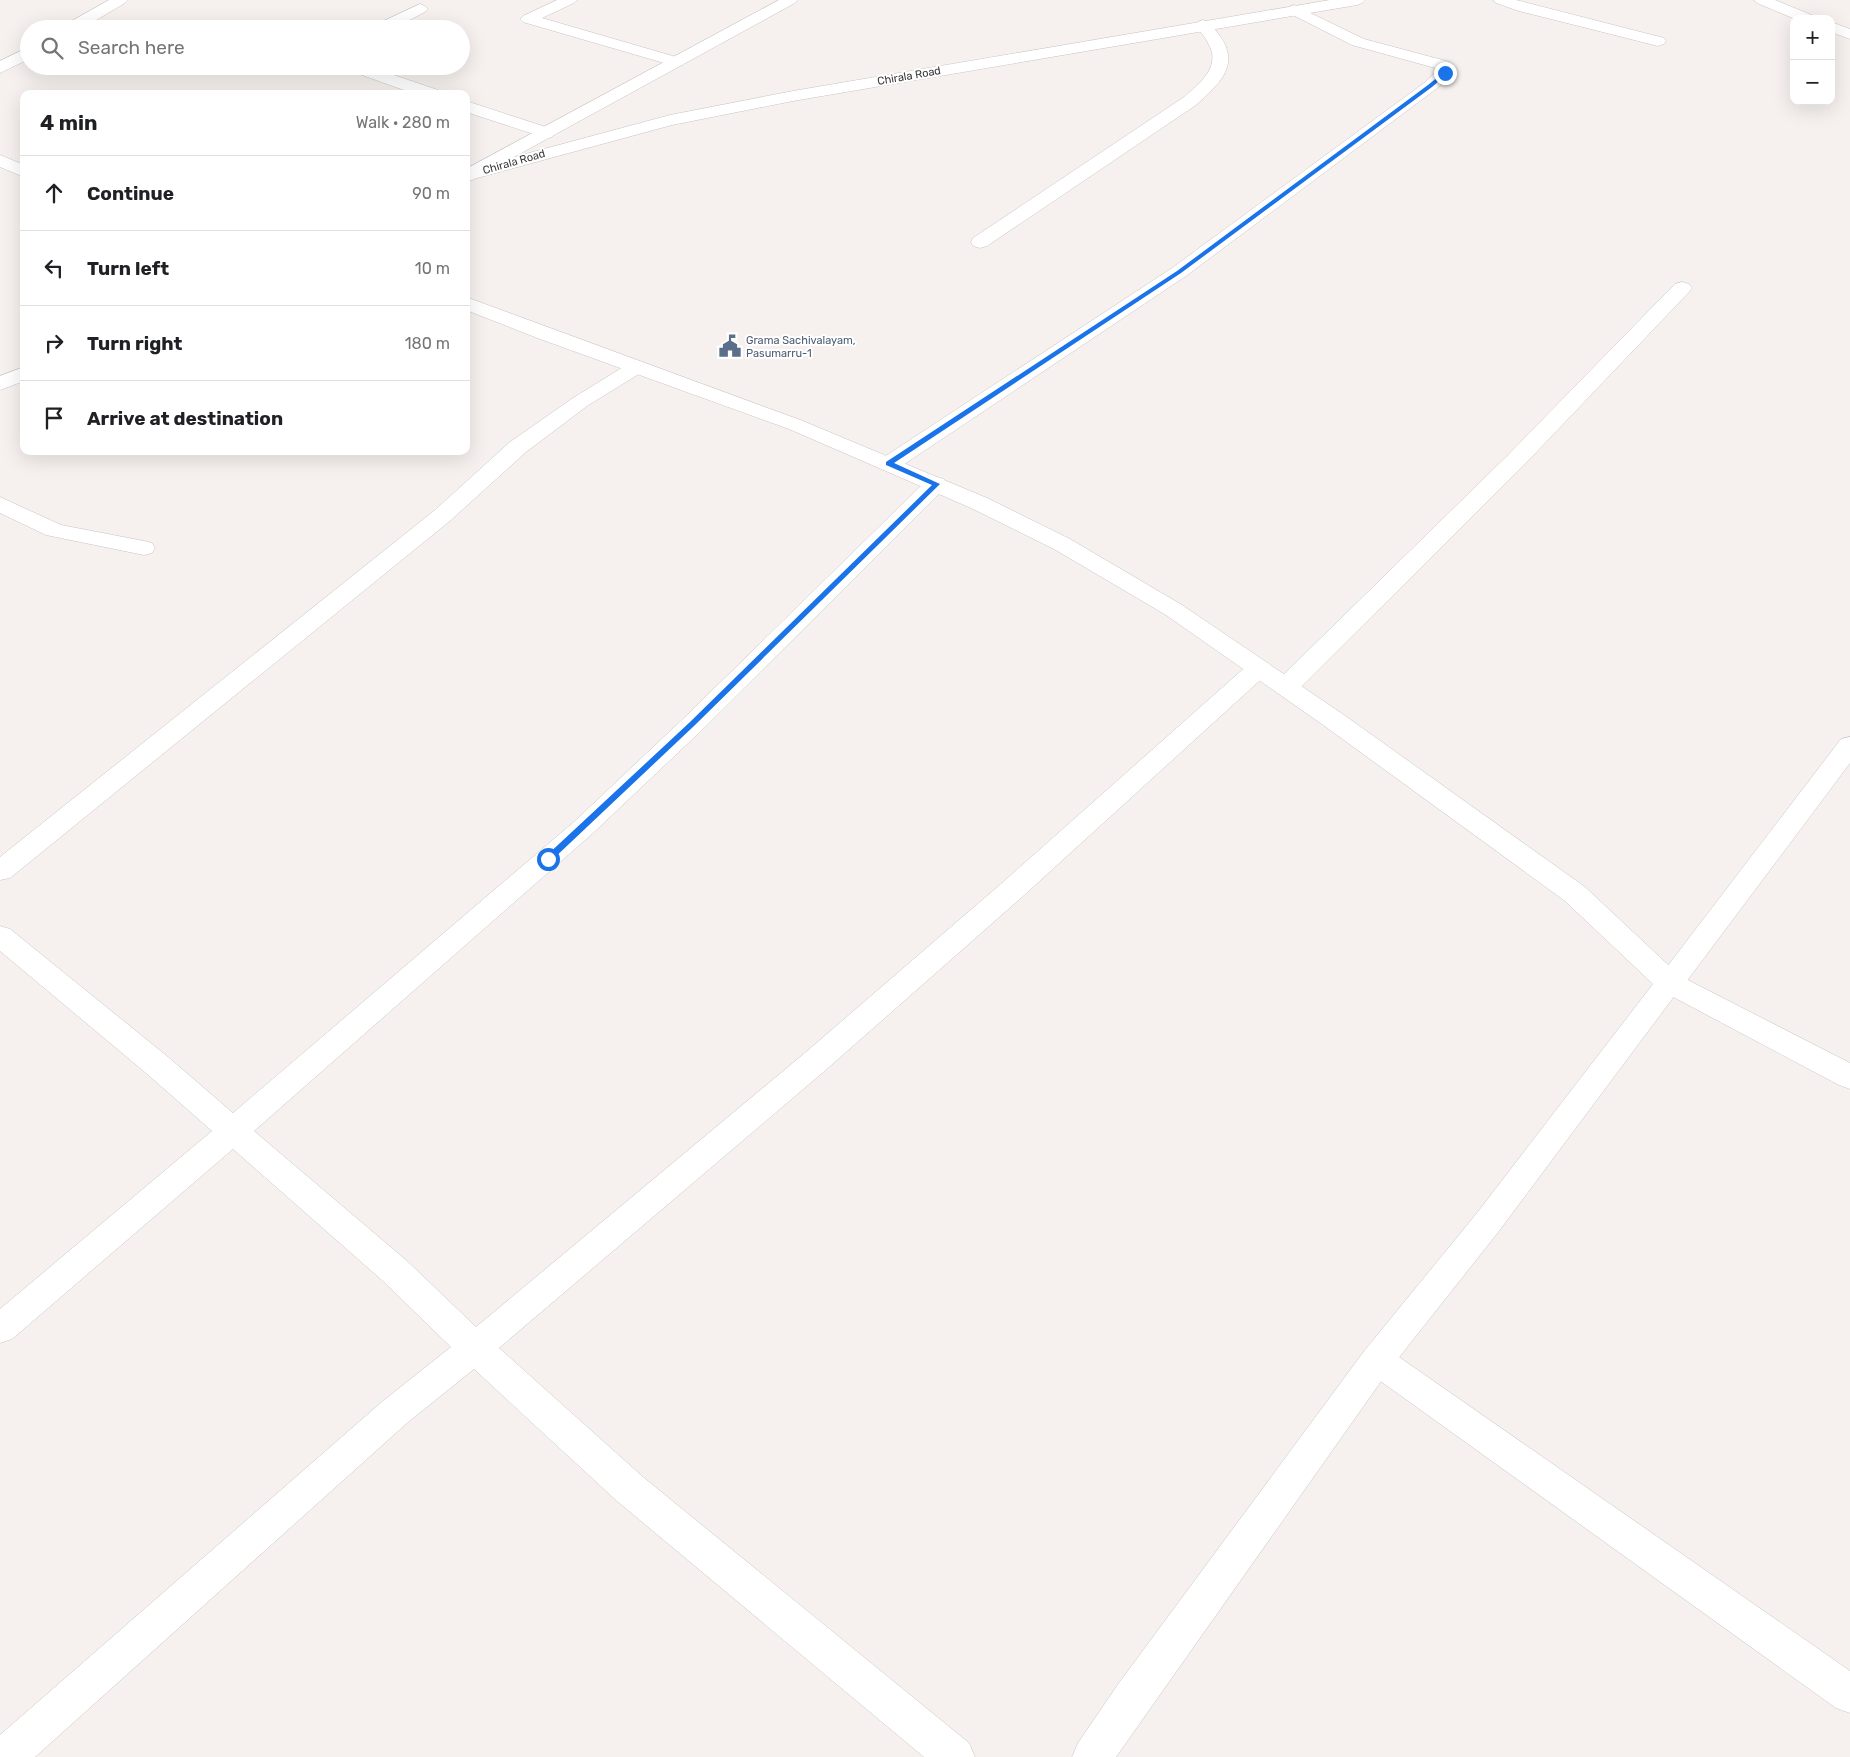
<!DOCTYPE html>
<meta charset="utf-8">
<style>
:root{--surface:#fff;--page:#f6f6f6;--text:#202124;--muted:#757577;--line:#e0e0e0}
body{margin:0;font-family:Rubik,sans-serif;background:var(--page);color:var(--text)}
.controls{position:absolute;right:15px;top:15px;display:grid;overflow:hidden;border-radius:10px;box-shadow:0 5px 20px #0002}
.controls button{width:45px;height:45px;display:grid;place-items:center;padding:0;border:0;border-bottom:1px solid var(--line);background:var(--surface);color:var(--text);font:25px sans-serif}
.stop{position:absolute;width:15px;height:15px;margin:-11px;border:4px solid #1a73e8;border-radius:50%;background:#fff}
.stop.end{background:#1a73e8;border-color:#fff;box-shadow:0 1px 5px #0008}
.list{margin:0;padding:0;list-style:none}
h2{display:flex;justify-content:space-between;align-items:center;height:65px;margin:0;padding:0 20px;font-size:21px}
h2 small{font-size:16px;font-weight:400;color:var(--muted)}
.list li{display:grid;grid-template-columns:32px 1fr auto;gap:15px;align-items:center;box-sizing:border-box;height:75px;padding:0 20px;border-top:1px solid var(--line)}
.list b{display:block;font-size:19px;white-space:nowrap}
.list em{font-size:16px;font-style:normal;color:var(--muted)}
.icon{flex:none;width:28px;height:28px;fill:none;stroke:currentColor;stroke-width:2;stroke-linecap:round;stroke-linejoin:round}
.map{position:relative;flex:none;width:1850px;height:1757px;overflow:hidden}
.search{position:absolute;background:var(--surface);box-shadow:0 5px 20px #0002;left:20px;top:20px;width:450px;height:55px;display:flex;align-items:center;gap:12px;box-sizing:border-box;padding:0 18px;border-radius:28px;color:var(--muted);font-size:19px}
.panel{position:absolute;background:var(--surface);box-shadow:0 5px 20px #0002;left:20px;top:90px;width:450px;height:365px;border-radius:10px}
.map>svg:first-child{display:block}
</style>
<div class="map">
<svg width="1850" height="1757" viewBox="0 0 1850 1757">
<rect width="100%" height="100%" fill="#f6f1ee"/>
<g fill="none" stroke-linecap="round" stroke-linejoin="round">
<defs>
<polygon id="service" points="1493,0 1516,0 1664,38 1666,41 1664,44 1658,46 1519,11 1496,3"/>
<g id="minor">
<polygon points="109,0 128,0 125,3 81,29 61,29 63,26"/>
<polygon points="557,0 577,0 574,3 542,18 683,59 685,62 683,65 671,65 523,22 520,19 523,16"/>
<polygon points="1754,0 1775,0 1814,16 1817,19 1795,19 1757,3"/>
<polygon points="420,4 425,6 428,9 425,12 392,29 371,29 373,26"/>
<polygon points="1294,5 1364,39 1450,62 1455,69 1451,76 1436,89 1186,276 897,469 889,471 881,469 878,464 881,459 1172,268 1424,83 1439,69 1352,45 1289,13 1286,10 1289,7"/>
<path d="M 1203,20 C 1211,22 1215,30 1220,36 C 1241,66 1218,85 1196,105 L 987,246 L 980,248 L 973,246 L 971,242 L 973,238 L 1184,97 C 1199,84 1221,67 1209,45 C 1206,37 1200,32 1195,25 L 1198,22 Z"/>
<polygon points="1831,22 1850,29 1850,39 1831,32"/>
<polygon points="29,47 29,59 0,73 0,61"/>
<polygon points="343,66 367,66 438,90 440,94 415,94 345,69"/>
<polygon points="466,101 552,129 555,133 552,137 546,138 466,112"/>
<polygon points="0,155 24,165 24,177 0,167"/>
<polygon points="1682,282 1689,284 1692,288 1689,292 1523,466 1295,693 1286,695 1277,693 1274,687 1277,681 1507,456 1675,284"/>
<polygon points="635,362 642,364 645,368 642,372 587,406 526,452 451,520 10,878 0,880 0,857 435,510 510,442 573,398 628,364"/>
<polygon points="936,477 944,479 947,484 944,489 702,730 593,833 254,1131 407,1261 476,1327 806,1052 1002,883 1250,663 1259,660 1268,663 1271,668 1268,673 1022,897 828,1068 499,1348 643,1477 969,1743 975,1757 924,1757 617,1501 474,1369 407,1423 35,1757 0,1757 0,1735 383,1401 451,1347 383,1281 233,1149 12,1339 0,1343 0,1309 212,1131 146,1073 0,951 0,926 10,929 168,1057 233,1113 575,821 684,718 928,479"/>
<polygon points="0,497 61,525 144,541 152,543 155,548 152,553 144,555 46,535 0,513"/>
<polygon points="1850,737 1850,763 1680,990 1670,994 1660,990 1656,983 1660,976 1841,739"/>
<polygon points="1377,1345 1389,1350 1850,1671 1850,1713 1836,1708 1365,1370 1360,1360 1365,1350"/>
</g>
<g id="tertiary">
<polygon points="779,0 798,0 795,3 472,180 466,181 466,169"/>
<polygon points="1670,972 1680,976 1850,1063 1850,1089 1839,1085 1660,990 1656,983 1660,976"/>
</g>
<g id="secondary">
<polygon points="1330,0 1365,0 1362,3 1357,5 793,101 672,125 466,181 466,170 670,115 793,91"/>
<polygon points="466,297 803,421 987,498 1070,539 1182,605 1344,715 1585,887 1680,976 1684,983 1499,1231 1389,1370 1116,1757 1072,1757 1078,1743 1119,1683 1365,1350 1477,1213 1653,984 1565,901 1326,727 1166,615 1054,549 971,508 789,429 540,339 466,310"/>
<polygon points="24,367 24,381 0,390 0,376"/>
</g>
</defs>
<!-- service casing -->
<use href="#service" stroke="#c9c4c2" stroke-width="1"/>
<!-- minor casing -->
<use href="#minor" stroke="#c9c4c2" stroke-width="1"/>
<!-- tertiary casing -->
<use href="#tertiary" stroke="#c9c4c2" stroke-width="1"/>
<!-- secondary casing -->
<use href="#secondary" stroke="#c9c4c2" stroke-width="1"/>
<!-- service -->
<use href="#service" fill="#fff" fill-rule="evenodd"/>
<!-- minor -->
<use href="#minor" fill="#fff" fill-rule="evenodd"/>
<!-- tertiary -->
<use href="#tertiary" fill="#fff" fill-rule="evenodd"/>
<!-- secondary -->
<use href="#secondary" fill="#fff" fill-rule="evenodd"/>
</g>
<!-- route -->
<polygon fill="#1a73e8" points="1444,72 1448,73 1432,87 1181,273 894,463 940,484 695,725 551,861 545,861 545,857 690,722 932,485 886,465 886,462 1177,271 1428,85"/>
<!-- icons -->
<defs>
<symbol id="civic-bare" viewBox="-9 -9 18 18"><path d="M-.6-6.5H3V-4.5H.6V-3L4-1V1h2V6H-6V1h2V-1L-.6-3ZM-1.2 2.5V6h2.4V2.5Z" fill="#5c6f8a" stroke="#fff" stroke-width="2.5" paint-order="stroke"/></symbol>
</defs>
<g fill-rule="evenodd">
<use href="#civic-bare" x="714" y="330" width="32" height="32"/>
</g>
<g text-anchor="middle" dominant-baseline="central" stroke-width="4" stroke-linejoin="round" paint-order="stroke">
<!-- far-street labels -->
<g font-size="11" fill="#3a3837" stroke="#fff">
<text transform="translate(909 76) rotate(-10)">Chirala Road</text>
<text transform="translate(514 162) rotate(-16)">Chirala Road</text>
</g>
<!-- far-service labels -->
<g font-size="11" fill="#4e5e75" stroke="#fff" text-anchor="start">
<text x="746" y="340">Grama Sachivalayam,<tspan x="746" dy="13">Pasumarru-1</tspan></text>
</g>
</g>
</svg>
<div class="controls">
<button>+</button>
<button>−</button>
</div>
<div class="stop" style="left:548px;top:859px"></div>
<div class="stop end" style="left:1445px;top:73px"></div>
<div class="search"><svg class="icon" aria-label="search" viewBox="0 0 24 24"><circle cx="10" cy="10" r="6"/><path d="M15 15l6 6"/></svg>Search here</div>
<section class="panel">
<h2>4 min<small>Walk · 280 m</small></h2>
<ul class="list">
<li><svg class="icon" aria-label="ahead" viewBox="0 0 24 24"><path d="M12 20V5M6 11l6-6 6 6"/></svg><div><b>Continue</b></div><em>90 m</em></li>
<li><svg class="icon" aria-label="left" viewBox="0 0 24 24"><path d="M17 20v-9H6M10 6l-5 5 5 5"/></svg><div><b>Turn left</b></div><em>10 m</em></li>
<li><svg class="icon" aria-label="right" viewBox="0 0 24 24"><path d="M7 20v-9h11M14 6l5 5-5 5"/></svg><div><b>Turn right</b></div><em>180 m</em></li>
<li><svg class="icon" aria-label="arrive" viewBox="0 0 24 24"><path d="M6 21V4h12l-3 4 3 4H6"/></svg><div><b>Arrive at destination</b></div></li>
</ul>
</section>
</div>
